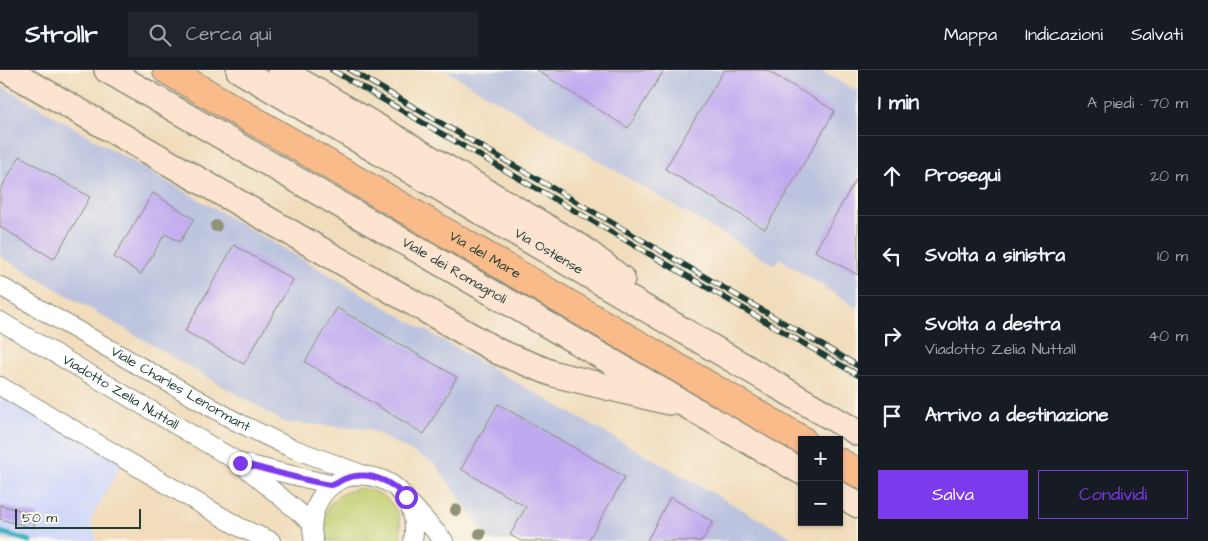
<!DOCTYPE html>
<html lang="it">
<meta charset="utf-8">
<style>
:root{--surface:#171b24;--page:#20242c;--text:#f1f3f6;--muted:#9ea1a6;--line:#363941;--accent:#7c3aed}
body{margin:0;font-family:"Architects Daughter",sans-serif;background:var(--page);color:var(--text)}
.controls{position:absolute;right:15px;bottom:15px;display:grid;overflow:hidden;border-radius:0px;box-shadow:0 1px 4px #0004}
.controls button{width:45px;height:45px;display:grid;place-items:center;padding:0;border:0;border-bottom:1px solid var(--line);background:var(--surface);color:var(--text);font:25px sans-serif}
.scale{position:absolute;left:15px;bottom:12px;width:126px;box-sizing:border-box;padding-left:5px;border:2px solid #1f3d34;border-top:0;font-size:14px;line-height:18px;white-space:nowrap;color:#1f3d34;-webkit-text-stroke:4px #fbf7ec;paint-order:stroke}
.stop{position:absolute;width:15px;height:15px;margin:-11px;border:4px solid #7c3aed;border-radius:50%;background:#fff}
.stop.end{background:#7c3aed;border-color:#fff;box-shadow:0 1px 5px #0008}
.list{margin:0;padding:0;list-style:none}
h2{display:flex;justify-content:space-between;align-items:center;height:65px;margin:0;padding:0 20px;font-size:21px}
h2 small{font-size:16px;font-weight:400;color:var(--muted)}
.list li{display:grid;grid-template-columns:32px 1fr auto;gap:15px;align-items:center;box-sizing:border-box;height:80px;padding:0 20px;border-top:1px solid var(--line)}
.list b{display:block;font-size:19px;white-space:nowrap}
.list p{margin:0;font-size:16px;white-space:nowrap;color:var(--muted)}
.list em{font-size:16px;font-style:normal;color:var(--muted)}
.actions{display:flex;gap:10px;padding:15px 20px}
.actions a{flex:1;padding:11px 0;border:1px solid var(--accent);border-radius:0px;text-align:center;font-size:18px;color:var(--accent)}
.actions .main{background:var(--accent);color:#fff}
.icon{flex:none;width:28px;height:28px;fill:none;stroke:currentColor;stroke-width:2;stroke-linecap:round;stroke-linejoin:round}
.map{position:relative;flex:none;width:858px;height:471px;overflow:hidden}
header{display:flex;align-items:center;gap:30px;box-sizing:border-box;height:70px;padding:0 25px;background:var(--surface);border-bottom:1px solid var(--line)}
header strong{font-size:24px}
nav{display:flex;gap:28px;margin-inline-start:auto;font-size:18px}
.search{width:350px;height:45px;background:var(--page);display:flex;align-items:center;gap:12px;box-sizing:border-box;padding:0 18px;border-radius:0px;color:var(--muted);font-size:19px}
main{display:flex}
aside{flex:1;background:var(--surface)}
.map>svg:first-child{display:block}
</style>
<header>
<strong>Strollr</strong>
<div class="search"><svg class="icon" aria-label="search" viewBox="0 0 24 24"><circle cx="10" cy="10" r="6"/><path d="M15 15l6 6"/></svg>Cerca qui</div>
<nav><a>Mappa</a><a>Indicazioni</a><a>Salvati</a></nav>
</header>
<main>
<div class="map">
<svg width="858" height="471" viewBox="0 0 858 471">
<rect width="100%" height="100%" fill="#fbf7ec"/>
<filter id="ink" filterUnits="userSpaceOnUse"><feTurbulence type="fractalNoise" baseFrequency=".02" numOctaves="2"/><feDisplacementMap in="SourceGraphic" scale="10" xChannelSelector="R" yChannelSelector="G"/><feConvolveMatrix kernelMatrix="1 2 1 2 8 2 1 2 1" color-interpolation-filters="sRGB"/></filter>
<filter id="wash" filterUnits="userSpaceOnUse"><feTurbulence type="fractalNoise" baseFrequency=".0096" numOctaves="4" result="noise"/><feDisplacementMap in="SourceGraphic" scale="20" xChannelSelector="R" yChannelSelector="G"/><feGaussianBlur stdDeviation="1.12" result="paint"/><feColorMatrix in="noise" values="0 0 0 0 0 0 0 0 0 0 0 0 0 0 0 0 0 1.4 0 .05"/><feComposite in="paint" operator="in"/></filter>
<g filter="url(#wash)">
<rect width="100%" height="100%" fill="#f1dcbb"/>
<!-- built -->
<polygon fill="#d1d9f9" points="0,316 124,389 90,451 97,471 13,471 0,467"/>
<!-- industrial -->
<g fill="#bbc3de">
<polygon points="445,0 819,0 858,22 858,239 779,188 775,195"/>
<polygon points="0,15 503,305 798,471 491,471 434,393 368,359 284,352 0,186"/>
</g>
<!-- green -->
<path fill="#c2ce70" stroke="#708652" d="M 362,418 C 391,424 404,442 400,471 L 323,471 C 318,442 333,422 362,418 Z"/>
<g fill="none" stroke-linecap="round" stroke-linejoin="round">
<!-- stream -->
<polyline stroke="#44b3be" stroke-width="5" points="0,462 30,471"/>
</g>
<g id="blocks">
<!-- building -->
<g fill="#c0aaef">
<polygon points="536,0 664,0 628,58"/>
<polygon points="724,0 766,0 835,41 765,159 665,99"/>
<polygon points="20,86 90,127 54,189 0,157 0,120"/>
<polygon points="858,106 858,205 815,181"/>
<polygon points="153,123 194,149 180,172 165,164 141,204 114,187"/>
<polygon points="234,175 293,210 244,294 185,261"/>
<polygon points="337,238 457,307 424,364 305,292"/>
<polygon points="498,334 625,407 588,471 521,471 510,465 526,437 461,399"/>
<polygon points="670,427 713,452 702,471 647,471"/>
<polygon points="0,435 37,445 33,458 0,449"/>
</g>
</g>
</g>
<g filter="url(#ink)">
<use href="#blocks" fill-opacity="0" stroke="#888c78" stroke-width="1"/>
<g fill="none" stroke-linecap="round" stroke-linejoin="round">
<defs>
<g id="street">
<path id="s1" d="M 0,216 L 237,352 L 289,377 L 367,406"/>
<path id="s2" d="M 0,251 L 240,393 L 312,453"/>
<polyline points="0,316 241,458 271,471"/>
<polyline points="246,394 333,415"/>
<polyline points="411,434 444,471"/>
<path d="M 314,471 C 311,462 312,453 314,444 C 328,382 425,398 413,471"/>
</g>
<g id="secondary">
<polyline points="7,0 499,282 554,304 669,332"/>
<path id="s3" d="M 107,0 L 802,402"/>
<path id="s4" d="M 239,0 L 858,363"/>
<polyline points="281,0 582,178 622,209"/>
<polyline points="839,424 858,435"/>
</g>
<g id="primary">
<path id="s5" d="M 167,0 L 802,370"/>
<polyline points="839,392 858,403"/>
</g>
</defs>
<!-- street casing -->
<use href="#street" stroke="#888c78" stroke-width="20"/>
<!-- secondary casing -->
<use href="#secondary" stroke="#888c78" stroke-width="28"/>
<!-- primary casing -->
<use href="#primary" stroke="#888c78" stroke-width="30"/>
<!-- street -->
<use href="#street" stroke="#fff" stroke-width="18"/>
<!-- secondary -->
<use href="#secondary" stroke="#fde4d1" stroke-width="25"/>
<!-- primary -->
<use href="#primary" stroke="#fabb8b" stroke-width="28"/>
<defs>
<g id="rail">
<polyline points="332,0 858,305"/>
<polyline points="350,0 858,296"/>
</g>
</defs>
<!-- rail casing -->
<use href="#rail" stroke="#1f3d34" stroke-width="5.5"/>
<!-- rail -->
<use href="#rail" stroke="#fbf7ec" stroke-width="4" stroke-dasharray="11" stroke-linecap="butt"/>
</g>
<!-- trees -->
<g fill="#909477">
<circle cx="216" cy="156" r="6"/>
<circle cx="456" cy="440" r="6"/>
<circle cx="480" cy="464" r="6"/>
</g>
</g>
<g fill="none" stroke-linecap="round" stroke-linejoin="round" filter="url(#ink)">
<!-- route -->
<path stroke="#7c3aed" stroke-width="6" d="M 240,393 C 270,400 300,410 330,415 C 335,416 339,411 344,409 C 368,400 389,410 406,427"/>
</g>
<g text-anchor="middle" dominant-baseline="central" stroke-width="4" stroke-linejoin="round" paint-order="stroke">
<!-- street labels -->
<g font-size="14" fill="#1f3d34" stroke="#fbf7ec">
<text stroke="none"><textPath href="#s4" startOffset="359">Via Ostiense</textPath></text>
<text stroke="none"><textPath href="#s5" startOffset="368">Via del Mare</textPath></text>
<text stroke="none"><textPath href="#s3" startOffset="401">Viale dei Romagnoli</textPath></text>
<text stroke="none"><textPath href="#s1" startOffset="208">Viale Charles Lenormant</textPath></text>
<text stroke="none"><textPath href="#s2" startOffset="140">Viadotto Zelia Nuttall</textPath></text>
</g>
</g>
</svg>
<div class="controls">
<button>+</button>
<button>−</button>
</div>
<div class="scale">50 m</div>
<div class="stop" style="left:406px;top:427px"></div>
<div class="stop end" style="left:240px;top:393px"></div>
</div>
<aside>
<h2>1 min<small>A piedi · 70 m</small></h2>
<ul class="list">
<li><svg class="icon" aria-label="ahead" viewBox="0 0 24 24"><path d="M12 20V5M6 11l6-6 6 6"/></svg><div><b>Prosegui</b></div><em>20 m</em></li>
<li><svg class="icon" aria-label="left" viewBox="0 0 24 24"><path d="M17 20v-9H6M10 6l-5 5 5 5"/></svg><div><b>Svolta a sinistra</b></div><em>10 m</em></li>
<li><svg class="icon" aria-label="right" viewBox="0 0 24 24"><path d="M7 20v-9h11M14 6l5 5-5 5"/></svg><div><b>Svolta a destra</b><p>Viadotto Zelia Nuttall</p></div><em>40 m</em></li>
<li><svg class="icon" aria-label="arrive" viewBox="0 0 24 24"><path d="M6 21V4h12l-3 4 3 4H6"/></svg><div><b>Arrivo a destinazione</b></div></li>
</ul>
<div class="actions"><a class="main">Salva</a><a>Condividi</a></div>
</aside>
</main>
